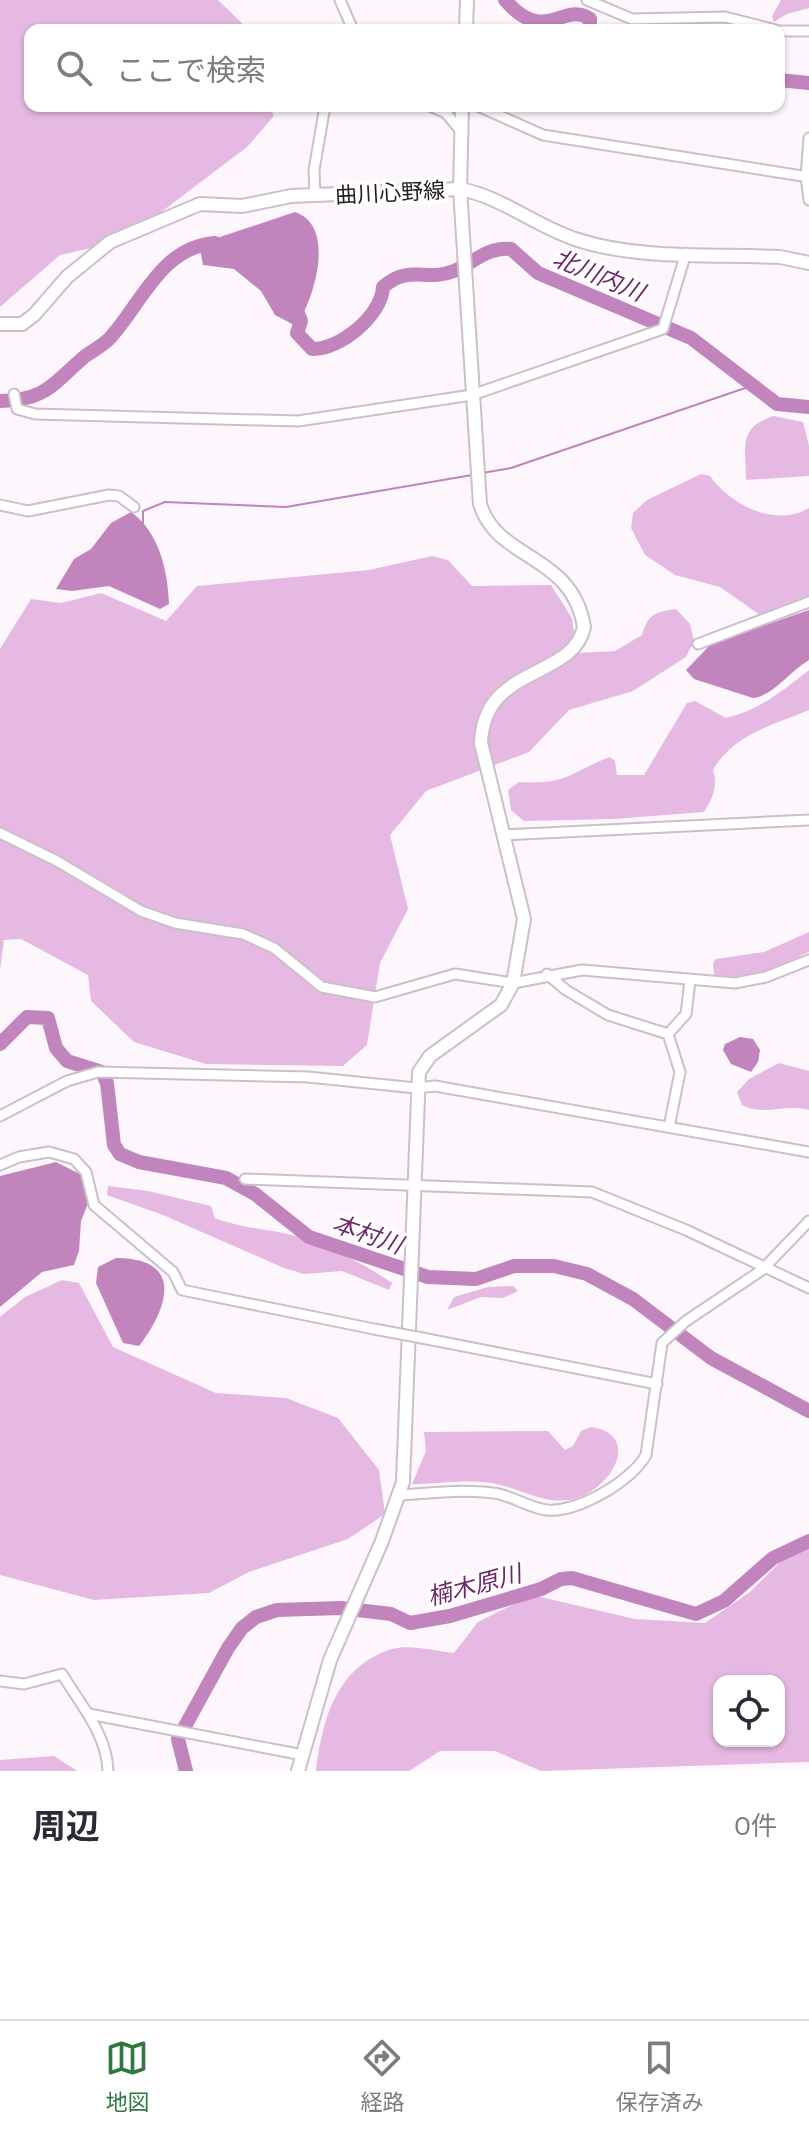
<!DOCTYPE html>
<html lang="ja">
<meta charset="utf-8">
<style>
:root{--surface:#fff;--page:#f2f2f3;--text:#2b2b33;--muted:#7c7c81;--line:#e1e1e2;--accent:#317742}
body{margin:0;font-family:Commissioner,"Noto Sans JP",sans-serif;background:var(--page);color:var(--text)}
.controls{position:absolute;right:24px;bottom:24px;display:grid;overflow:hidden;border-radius:16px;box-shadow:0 2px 6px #0004}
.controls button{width:72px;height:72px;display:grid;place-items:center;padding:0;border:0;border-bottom:2px solid var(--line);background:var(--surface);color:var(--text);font:40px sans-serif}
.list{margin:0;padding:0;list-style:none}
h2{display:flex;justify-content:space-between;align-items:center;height:104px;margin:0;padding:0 32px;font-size:34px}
h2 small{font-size:26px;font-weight:400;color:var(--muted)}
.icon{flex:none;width:44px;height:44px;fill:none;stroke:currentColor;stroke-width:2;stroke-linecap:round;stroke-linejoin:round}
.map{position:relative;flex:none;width:809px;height:1771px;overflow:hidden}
.search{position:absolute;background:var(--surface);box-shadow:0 2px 6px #0004;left:24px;right:24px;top:24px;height:88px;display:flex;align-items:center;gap:20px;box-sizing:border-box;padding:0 28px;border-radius:16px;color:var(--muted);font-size:30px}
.sheet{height:248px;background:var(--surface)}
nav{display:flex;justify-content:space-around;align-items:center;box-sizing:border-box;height:112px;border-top:2px solid var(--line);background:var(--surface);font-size:22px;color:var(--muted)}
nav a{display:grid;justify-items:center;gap:4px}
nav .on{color:var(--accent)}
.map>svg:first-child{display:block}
</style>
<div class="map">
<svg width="809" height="1771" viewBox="0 0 809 1771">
<rect width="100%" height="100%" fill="#fef6fd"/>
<!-- green -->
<g fill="#e6b9e2" fill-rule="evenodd">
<polygon points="0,0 218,0 249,30 30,30 30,106 269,106 274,116 247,147 123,241 60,255 0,307"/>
<polygon points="781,0 809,0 809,8 787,14 774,22 772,16"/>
<path d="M 774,416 L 803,422 L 809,446 L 809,476 L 746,480 C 746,448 737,427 774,416 Z"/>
<path d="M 701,474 L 710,476 C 731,505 775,528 809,508 L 809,596 L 771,616 L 760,615 L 720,587 L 675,575 L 645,555 L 631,528 L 633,513 L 647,500 Z"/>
<path d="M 432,556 L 448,560 L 472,586 L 551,585 L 572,618 L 577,653 L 615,651 L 642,635 C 648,614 655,612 676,609 L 690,624 L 694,641 L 686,657 L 633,691 L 569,710 L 529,752 L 426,791 L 390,835 L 408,909 L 380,963 L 367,1045 L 343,1066 L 206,1064 L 134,1042 L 91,1001 L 88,975 L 21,939 L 4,940 L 0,970 L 0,649 L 31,599 L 61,603 L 101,593 L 166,621 L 197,586 L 369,570 Z"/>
<path d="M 809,670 L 809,710 C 772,726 735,733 713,770 C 718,786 713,798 704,812 L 614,819 L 524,821 L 511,810 L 508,790 L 519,782 C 568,785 568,773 610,757 L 615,761 L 617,775 L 644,775 L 687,703 L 695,701 L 726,718 C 760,710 782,691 809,670 Z"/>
<path d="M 809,932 L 809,952 C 781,965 745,986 714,975 L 713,963 L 716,959 L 764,952 Z"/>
<path d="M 779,1063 L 809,1071 L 809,1110 C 785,1103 765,1117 742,1105 L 737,1092 L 749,1079 Z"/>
<path d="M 108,1186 L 148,1191 L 211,1206 L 215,1218 C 238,1227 259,1228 283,1233 C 320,1241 362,1262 392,1283 L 389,1290 L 342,1271 L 304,1274 L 284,1268 L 163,1215 L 107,1195 Z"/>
<polygon points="62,1280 79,1283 113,1347 216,1393 286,1398 338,1418 379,1470 385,1514 348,1539 249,1572 209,1593 94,1600 0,1575 0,1317 25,1297"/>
<polygon points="513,1286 518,1291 503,1298 481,1297 447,1310 454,1297 488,1287"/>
<path d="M 591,1427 C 646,1435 607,1496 568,1500 C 541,1504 518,1487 491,1483 C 466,1479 437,1484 412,1484 L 426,1451 L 424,1432 L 548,1431 L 565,1450 L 573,1446 L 581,1431 Z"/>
<path d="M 809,1547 L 809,1762 L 541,1771 L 495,1751 L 440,1751 L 409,1771 L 316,1771 C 322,1719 337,1666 392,1649 C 409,1644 436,1651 454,1653 L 478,1622 L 532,1595 L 635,1619 L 705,1623 L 750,1592 L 782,1560 ZM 719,1681 L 779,1681 L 779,1741 L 719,1741 Z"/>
<polygon points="54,1756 77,1771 0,1771 0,1760"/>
</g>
<!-- water -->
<g fill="#c184bd">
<path d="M 295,212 C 337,226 314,300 296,326 L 275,315 L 261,291 L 234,269 L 203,265 L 199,244 Z"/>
<path d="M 131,512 C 159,532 168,571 169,604 L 160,609 L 109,586 L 72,591 L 56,589 L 74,559 L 91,549 L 111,523 Z"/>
<path d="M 809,610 L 809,660 C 790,671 773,696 753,698 L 694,679 L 686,670 L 711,644 Z"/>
<polygon points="740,1037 753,1039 760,1050 758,1062 751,1072 731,1064 723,1050 725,1044"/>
<polygon points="56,1162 82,1175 89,1201 81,1221 79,1251 74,1265 42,1272 0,1307 0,1176"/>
<path d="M 116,1258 C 184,1258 169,1307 139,1346 L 123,1343 L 96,1283 L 98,1267 Z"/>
</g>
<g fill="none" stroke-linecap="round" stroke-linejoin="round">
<!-- stream -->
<g stroke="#c184bd" stroke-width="2">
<polyline points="482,473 511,468 754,385"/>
<polyline points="143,523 143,511 165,502 286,507 472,475"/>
</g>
<!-- river -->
<g stroke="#c184bd" stroke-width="14">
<path d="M 505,0 C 546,47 564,0 590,19 L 590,30"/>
<polyline points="779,80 809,83"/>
<path d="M 294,303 L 301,321 L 297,333 L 312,349 C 340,350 382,315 383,287 C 409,264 426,282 454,271 C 475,262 486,247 511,249 L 538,273 L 691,338 L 777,404 L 809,407"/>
<path d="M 0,401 C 46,400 52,385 84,357 C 92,351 102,346 109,339 C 142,303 161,247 215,243"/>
<polyline points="0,1044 27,1017 48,1018 56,1048 67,1061 102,1072 107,1083 114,1145 120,1154 139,1162 226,1178 255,1194 309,1237 428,1277 476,1279 514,1266 554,1266 587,1274 633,1299 711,1358 809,1411"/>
<polyline points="186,1771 178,1739 228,1648 242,1628 256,1617 277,1610 341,1608 391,1614 410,1623 450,1616 541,1589 561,1579 572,1578 696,1614 724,1601 773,1558 809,1541"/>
</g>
<defs>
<g id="street">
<polyline points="340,0 353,30"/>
<polyline points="587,0 632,19 725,17 776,30"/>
<polyline points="779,31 809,31"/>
<polyline points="430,106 446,113 460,130"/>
<polyline points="478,106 543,135 809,177"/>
<polyline points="809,138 806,176 809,200"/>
<polyline points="315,195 314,170 325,106"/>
<polyline points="14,394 17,409 35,414 298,421 472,395 663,329 686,253"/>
<polyline points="0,505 28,511 109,495 119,496 134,507"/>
<polyline points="698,644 809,602"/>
<polyline points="0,833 57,861 141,911 175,923 243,934 274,948 322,987 375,997 455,974 513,983 582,970 735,983 766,977 809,960"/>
<polyline points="503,835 809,820"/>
<polyline points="547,974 566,990 608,1015 668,1034 680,1072 669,1127"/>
<polyline points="668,1034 686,1014 690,981"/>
<polyline points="0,1116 67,1081 98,1072 308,1077 416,1088 435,1086 809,1152"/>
<polyline points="0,1165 19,1157 49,1152 74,1159 86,1172 94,1205 173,1272 182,1290 374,1329"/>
<polyline points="245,1179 592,1192 686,1230 809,1288"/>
<polyline points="422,1338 657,1384"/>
<path d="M 400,1495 C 430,1493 463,1489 493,1493 C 512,1495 528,1508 547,1510 C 577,1513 632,1481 646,1455 L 662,1343 L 686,1321 L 762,1270 L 809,1221"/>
<path d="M 0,1681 L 24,1684 L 62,1674 C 80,1704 107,1734 108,1771"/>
<polyline points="89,1714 303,1755"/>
</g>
<g id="secondary">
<polyline points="466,30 467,0"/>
<path d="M 0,324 L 22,324 L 34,315 L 67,277 L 110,242 L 200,204 L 242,206 L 291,196 L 460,189 C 503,197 536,227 578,240 C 640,260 715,254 780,257 L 809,263"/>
<path d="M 298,1771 L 330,1660 L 382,1541 L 403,1482 L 419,1072 L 430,1056 L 501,1005 L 513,983 L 524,919 L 481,743 C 484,664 573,680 584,627 C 572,553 497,561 480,504 L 460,189 L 462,106"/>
</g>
</defs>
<!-- street casing -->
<use href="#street" stroke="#cbbfca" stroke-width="13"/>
<!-- secondary casing -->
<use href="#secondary" stroke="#cbbfca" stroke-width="16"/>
<!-- street -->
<use href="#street" stroke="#fff" stroke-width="9"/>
<!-- secondary -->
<use href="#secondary" stroke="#fff" stroke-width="12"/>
<defs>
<polyline id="street-bridge" points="374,1329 422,1338"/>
</defs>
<!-- street-bridge casing -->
<use href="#street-bridge" stroke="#cbbfca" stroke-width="13" stroke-linecap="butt"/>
<!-- street-bridge -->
<use href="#street-bridge" stroke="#fff" stroke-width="9"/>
</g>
<g text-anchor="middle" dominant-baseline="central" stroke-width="7" stroke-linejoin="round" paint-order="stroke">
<!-- street labels -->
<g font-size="22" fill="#242024" stroke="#fff">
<text transform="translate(390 192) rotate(-3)">曲川心野線</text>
</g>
<!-- water labels -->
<g font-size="24" font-style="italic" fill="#6f266c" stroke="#fff">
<text transform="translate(599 274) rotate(23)">北川内川</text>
<text transform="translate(368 1233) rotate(19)">本村川</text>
<text transform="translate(474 1584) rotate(-15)">楠木原川</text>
</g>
</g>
</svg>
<div class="controls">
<button><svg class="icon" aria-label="locate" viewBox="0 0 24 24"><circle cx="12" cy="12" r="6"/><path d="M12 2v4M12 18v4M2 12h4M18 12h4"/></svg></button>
</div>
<div class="search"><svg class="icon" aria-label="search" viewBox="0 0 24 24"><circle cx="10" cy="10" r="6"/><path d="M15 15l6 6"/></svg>ここで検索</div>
</div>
<section class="sheet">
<h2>周辺<small>0件</small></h2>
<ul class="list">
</ul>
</section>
<nav>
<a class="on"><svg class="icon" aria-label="map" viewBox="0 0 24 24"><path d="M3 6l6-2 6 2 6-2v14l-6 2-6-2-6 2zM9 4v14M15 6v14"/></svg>地図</a>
<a><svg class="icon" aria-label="directions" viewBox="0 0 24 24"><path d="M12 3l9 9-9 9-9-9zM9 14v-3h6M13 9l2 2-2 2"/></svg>経路</a>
<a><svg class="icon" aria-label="saved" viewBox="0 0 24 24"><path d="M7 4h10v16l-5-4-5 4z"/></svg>保存済み</a>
</nav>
